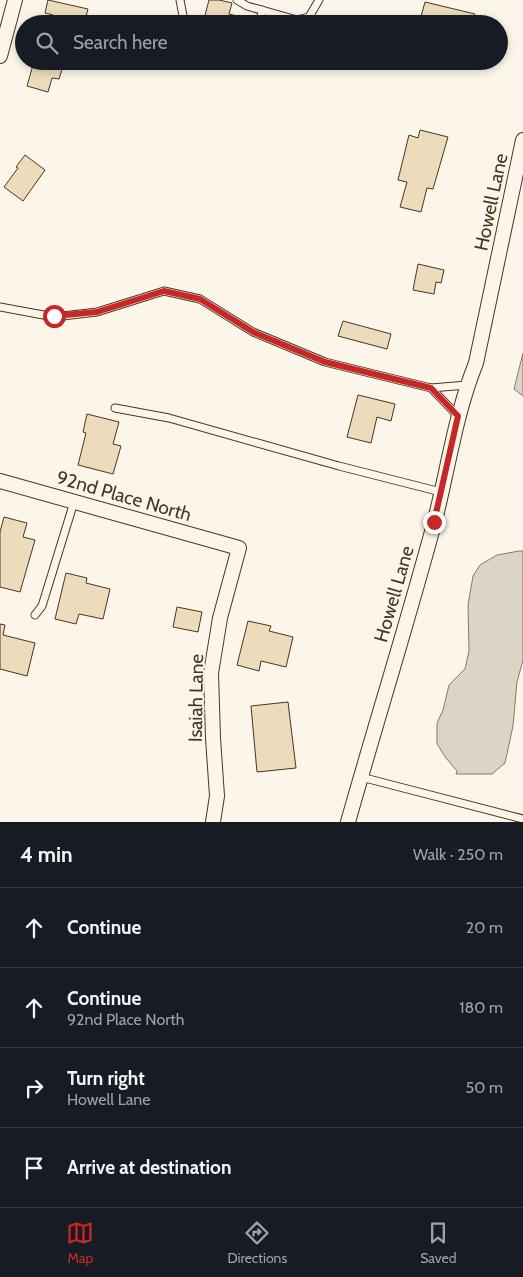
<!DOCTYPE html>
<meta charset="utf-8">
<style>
:root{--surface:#171b24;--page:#20242c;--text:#f1f3f6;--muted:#9ea1a6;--line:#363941;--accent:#c62828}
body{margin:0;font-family:Cabin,sans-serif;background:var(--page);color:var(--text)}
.stop{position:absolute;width:15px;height:15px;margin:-11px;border:4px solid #c62828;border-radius:50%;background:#fff}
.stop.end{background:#c62828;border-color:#fff;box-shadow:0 1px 5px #0008}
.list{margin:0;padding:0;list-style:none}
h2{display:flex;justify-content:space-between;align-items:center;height:65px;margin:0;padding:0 20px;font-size:21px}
h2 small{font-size:16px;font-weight:400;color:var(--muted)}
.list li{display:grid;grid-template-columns:32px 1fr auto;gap:15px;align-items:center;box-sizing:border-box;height:80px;padding:0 20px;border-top:1px solid var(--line)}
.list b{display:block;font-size:19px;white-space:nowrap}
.list p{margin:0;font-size:16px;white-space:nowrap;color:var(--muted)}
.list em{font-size:16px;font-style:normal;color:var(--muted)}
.icon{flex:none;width:28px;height:28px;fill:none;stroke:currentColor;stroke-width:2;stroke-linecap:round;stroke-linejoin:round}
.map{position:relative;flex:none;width:523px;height:822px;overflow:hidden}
.search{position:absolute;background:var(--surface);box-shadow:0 2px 8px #0003;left:15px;right:15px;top:15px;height:55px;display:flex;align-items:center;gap:12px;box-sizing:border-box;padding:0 18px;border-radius:28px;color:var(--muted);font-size:19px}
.sheet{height:385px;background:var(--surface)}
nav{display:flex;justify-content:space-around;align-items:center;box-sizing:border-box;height:70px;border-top:1px solid var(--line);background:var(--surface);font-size:14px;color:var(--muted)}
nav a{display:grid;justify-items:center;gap:2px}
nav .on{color:var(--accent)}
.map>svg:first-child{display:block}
</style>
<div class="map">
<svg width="523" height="822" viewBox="0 0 523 822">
<rect width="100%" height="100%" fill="#fbf6e9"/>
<!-- water -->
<g fill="#dcd4c6" stroke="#887966">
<polygon points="523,353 523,396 514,389"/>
<polygon points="519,551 523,551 523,660 517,682 513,726 505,763 492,774 456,774 457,771 446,758 437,744 437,723 443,710 449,685 465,669 469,651 468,605 473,576 480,565 497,555"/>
</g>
<!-- building -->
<g fill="#ecdcbc" stroke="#4a3520">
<polygon points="48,0 88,9 84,24 50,24 53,15 45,13"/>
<polygon points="209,0 219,0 232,3 229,14 241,17 240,24 203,23"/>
<polygon points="425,2 475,14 472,24 419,24"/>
<polygon points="31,61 58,61 57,64 63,66 59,79 52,78 48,92 27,86 33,65 30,64"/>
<polygon points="420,130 448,137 433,189 427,188 421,212 400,207 407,182 398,180 409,135 418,138"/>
<polygon points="25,155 45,170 23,201 4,187 18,168 16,167"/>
<polygon points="418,264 444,270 441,283 436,282 434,294 413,290"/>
<polygon points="343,321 391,334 387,349 338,336"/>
<polygon points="358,395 395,404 391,421 377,417 371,443 347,437"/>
<polygon points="87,414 119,422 113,444 121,446 113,474 78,465 86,433 83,432"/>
<polygon points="4,517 27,523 23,537 35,540 20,592 0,587 0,532"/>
<polygon points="66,573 87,578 86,583 110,589 103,619 79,614 76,624 55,619"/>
<polygon points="177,607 202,612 198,632 173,627"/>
<polygon points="248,621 271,626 269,631 293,637 286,667 261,661 259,671 237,665"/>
<polygon points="0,624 5,625 3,635 35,643 27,676 0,669"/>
<polygon points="288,702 296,768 257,772 251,706"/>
</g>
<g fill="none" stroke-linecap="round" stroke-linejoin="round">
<defs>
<g id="service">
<polyline points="180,0 184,21 186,24"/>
<polyline points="237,0 247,6 297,20 309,17 319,0"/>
<polyline points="260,24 262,10"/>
<polyline points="0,307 54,317 97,312 164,291 200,299 253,332 325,362 431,388 467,385"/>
<polyline points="431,388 458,416"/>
<polyline points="115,408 169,418 339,466 441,492"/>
<polyline points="35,615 42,606 74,502"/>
<polyline points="361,777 523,819"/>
</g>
<g id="minor">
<polyline points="0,56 15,0"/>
<polyline points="0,481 239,548 220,618 211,673 213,738 217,796 213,822"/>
<path d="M 348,822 C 376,723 407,624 434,524 C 448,470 455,415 476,363 L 523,140"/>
</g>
</defs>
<!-- service casing -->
<use href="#service" stroke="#4a3520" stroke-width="9"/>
<!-- minor casing -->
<use href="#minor" stroke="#4a3520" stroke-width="16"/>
<!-- service -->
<use href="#service" stroke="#fbf6e9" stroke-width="7"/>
<!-- minor -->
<use href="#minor" stroke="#fbf6e9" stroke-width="14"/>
</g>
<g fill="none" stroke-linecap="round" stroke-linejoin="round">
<!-- route -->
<polyline stroke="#c62828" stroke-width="6" points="54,316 97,312 164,291 200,299 253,332 325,362 431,388 458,416 434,522"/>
</g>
<g text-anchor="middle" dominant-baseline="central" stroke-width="4" stroke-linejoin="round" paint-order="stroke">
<!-- street labels -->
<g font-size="19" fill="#4a3520" stroke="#fbf6e9">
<text transform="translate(491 202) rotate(-78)">Howell Lane</text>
<text transform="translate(124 496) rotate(16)">92nd Place North</text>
<text transform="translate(394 594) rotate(-74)">Howell Lane</text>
<text transform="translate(196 698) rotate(-89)">Isaiah Lane</text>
</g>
</g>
</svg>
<div class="stop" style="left:54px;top:316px"></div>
<div class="stop end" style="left:434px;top:522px"></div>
<div class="search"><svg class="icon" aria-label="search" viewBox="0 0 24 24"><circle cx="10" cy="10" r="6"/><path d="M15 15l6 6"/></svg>Search here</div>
</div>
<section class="sheet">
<h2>4 min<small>Walk · 250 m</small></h2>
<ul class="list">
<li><svg class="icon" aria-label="ahead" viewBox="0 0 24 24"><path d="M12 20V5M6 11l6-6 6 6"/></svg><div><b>Continue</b></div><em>20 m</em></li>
<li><svg class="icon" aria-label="ahead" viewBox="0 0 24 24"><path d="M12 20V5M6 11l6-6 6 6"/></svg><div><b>Continue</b><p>92nd Place North</p></div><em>180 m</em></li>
<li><svg class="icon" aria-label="right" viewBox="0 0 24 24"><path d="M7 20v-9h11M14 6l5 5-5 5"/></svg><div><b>Turn right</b><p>Howell Lane</p></div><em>50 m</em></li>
<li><svg class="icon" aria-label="arrive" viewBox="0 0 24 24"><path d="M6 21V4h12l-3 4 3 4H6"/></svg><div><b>Arrive at destination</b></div></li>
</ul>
</section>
<nav>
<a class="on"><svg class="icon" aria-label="map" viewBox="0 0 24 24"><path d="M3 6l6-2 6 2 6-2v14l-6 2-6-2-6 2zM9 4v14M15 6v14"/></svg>Map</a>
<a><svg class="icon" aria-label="directions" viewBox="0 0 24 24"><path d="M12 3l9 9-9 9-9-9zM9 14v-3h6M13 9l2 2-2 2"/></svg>Directions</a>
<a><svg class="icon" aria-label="saved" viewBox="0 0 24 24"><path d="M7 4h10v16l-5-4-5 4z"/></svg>Saved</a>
</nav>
